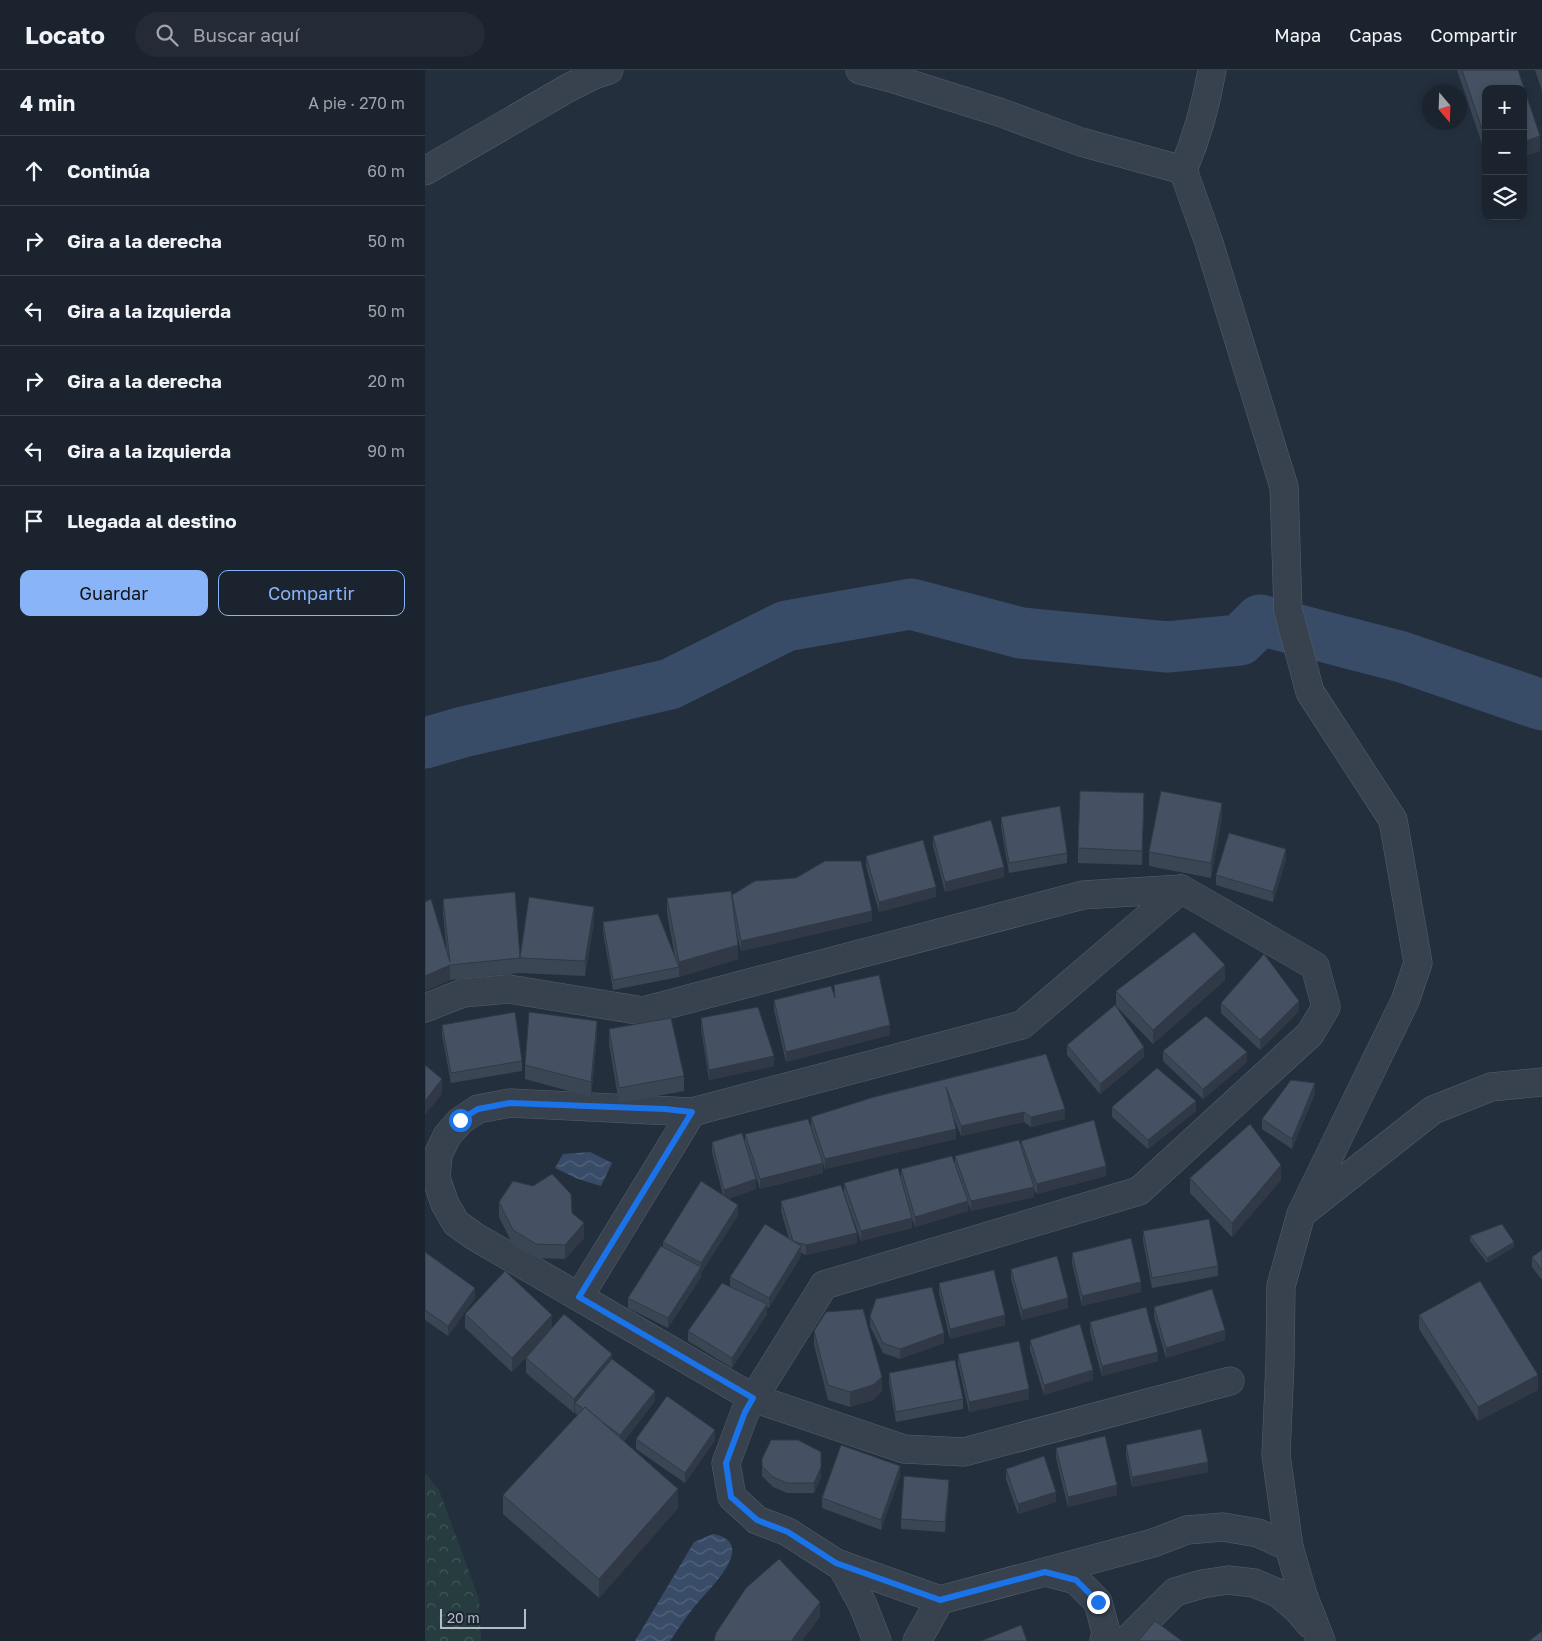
<!DOCTYPE html>
<html lang="es">
<meta charset="utf-8">
<style>
:root{--surface:#1b232e;--page:#242b36;--text:#f1f3f6;--muted:#a0a4aa;--line:#39404a;--accent:#8ab4f8}
body{margin:0;font-family:"Golos Text",sans-serif;background:var(--page);color:var(--text)}
.controls{position:absolute;right:15px;top:15px;display:grid;overflow:hidden;border-radius:10px;box-shadow:0 2px 8px #0003}
.controls button{width:45px;height:45px;display:grid;place-items:center;padding:0;border:0;border-bottom:1px solid var(--line);background:var(--surface);color:var(--text);font:25px sans-serif}
.compass{position:absolute;left:997px;top:15px;width:45px;height:45px;border-radius:50%;background:var(--surface);box-shadow:0 2px 8px #0003;rotate:161deg}
.scale{position:absolute;left:15px;bottom:12px;width:86px;box-sizing:border-box;padding-left:5px;border:2px solid #b4bcc9;border-top:0;font-size:14px;line-height:18px;white-space:nowrap;color:#b4bcc9;-webkit-text-stroke:4px #1d2633;paint-order:stroke}
.stop{position:absolute;width:15px;height:15px;margin:-11px;border:4px solid #1a73e8;border-radius:50%;background:#fff}
.stop.end{background:#1a73e8;border-color:#fff;box-shadow:0 1px 5px #0008}
.list{margin:0;padding:0;list-style:none}
h2{display:flex;justify-content:space-between;align-items:center;height:65px;margin:0;padding:0 20px;font-size:21px}
h2 small{font-size:16px;font-weight:400;color:var(--muted)}
.list li{display:grid;grid-template-columns:32px 1fr auto;gap:15px;align-items:center;box-sizing:border-box;height:70px;padding:0 20px;border-top:1px solid var(--line)}
.list b{display:block;font-size:19px;white-space:nowrap}
.list em{font-size:16px;font-style:normal;color:var(--muted)}
.actions{display:flex;gap:10px;padding:15px 20px}
.actions a{flex:1;padding:11px 0;border:1px solid var(--accent);border-radius:10px;text-align:center;font-size:18px;color:var(--accent)}
.actions .main{background:var(--accent);color:#111}
.icon{flex:none;width:28px;height:28px;fill:none;stroke:currentColor;stroke-width:2;stroke-linecap:round;stroke-linejoin:round}
.map{position:relative;flex:none;width:1117px;height:1571px;overflow:hidden}
header{display:flex;align-items:center;gap:30px;box-sizing:border-box;height:70px;padding:0 25px;background:var(--surface);border-bottom:1px solid var(--line)}
header strong{font-size:24px}
nav{display:flex;gap:28px;margin-inline-start:auto;font-size:18px}
.search{width:350px;height:45px;background:var(--page);display:flex;align-items:center;gap:12px;box-sizing:border-box;padding:0 18px;border-radius:28px;color:var(--muted);font-size:19px}
main{display:flex}
aside{flex:1;background:var(--surface)}
.map>svg:first-child{display:block}
</style>
<header>
<strong>Locato</strong>
<div class="search"><svg class="icon" aria-label="search" viewBox="0 0 24 24"><circle cx="10" cy="10" r="6"/><path d="M15 15l6 6"/></svg>Buscar aquí</div>
<nav><a>Mapa</a><a>Capas</a><a>Compartir</a></nav>
</header>
<main>
<aside>
<h2>4 min<small>A pie · 270 m</small></h2>
<ul class="list">
<li><svg class="icon" aria-label="ahead" viewBox="0 0 24 24"><path d="M12 20V5M6 11l6-6 6 6"/></svg><div><b>Continúa</b></div><em>60 m</em></li>
<li><svg class="icon" aria-label="right" viewBox="0 0 24 24"><path d="M7 20v-9h11M14 6l5 5-5 5"/></svg><div><b>Gira a la derecha</b></div><em>50 m</em></li>
<li><svg class="icon" aria-label="left" viewBox="0 0 24 24"><path d="M17 20v-9H6M10 6l-5 5 5 5"/></svg><div><b>Gira a la izquierda</b></div><em>50 m</em></li>
<li><svg class="icon" aria-label="right" viewBox="0 0 24 24"><path d="M7 20v-9h11M14 6l5 5-5 5"/></svg><div><b>Gira a la derecha</b></div><em>20 m</em></li>
<li><svg class="icon" aria-label="left" viewBox="0 0 24 24"><path d="M17 20v-9H6M10 6l-5 5 5 5"/></svg><div><b>Gira a la izquierda</b></div><em>90 m</em></li>
<li><svg class="icon" aria-label="arrive" viewBox="0 0 24 24"><path d="M6 21V4h12l-3 4 3 4H6"/></svg><div><b>Llegada al destino</b></div></li>
</ul>
<div class="actions"><a class="main">Guardar</a><a>Compartir</a></div>
</aside>
<div class="map">
<svg width="1117" height="1571" viewBox="0 0 1117 1571">
<defs>
<pattern id="forest-crowns" width="20" height="18" patternUnits="userSpaceOnUse" patternTransform="scale(1.25)"><rect width="20" height="18" fill="#263c3f"/><path d="M2 6a3 3 0 1 1 6 0M12 15a3 3 0 1 1 6 0" fill="none" stroke="#435659"/></pattern>
<pattern id="water-waves" width="16" height="10" patternUnits="userSpaceOnUse" patternTransform="scale(1.25)"><rect width="16" height="10" fill="#394c67"/><path d="M0 5q4-4 8 0t8 0" fill="none" stroke="#53647b"/></pattern>
</defs>
<rect width="100%" height="100%" fill="#242f3e"/>
<!-- forest -->
<polygon fill="url(#forest-crowns)" points="0,1403 14,1420 54,1529 56,1571 0,1571"/>
<!-- water -->
<g fill="url(#water-waves)">
<polygon points="165,1082 187,1093 176,1116 153,1109 130,1098 138,1084"/>
<path d="M 288,1464 C 335,1473 283,1520 270,1536 C 261,1547 253,1559 245,1571 L 210,1571 L 269,1472 Z"/>
</g>
<g fill="none" stroke-linecap="round" stroke-linejoin="round">
<!-- river -->
<polyline stroke="#394c67" stroke-width="51" points="0,673 38,662 245,614 361,556 486,534 596,563 742,577 815,570 835,550 977,587 1117,635"/>
<defs>
<g id="minor">
<polyline points="435,0 466,8 574,42 656,72 758,100 784,173 859,417 863,540 885,622 968,750 993,893 980,931 876,1144 856,1216 855,1292 851,1385 864,1477 878,1525 896,1571"/>
<path d="M 758,100 C 772,67 781,35 787,0"/>
<polyline points="0,101 143,18 169,5 184,0"/>
<polyline points="756,819 597,955 267,1042 85,1033 53,1039 35,1051 22,1066 13,1085 11,1108 20,1134 31,1153 49,1166 154,1227 328,1328 479,1379 539,1382 805,1311"/>
<polyline points="0,938 38,923 84,919 218,941 658,825 756,819 890,896 901,937 885,964 714,1121 399,1215 320,1342 301,1393 307,1427 332,1450 363,1462 411,1493 515,1530 728,1473 762,1460 798,1457 833,1463 864,1477"/>
<polyline points="881,1140 1008,1040 1066,1017 1117,1012"/>
<polyline points="154,1227 267,1042"/>
<polyline points="416,1495 438,1535 452,1571"/>
<polyline points="620,1502 651,1510 673,1532 681,1562 679,1571"/>
<polyline points="492,1571 515,1530"/>
<polyline points="701,1571 750,1522 777,1514 803,1510 829,1513 853,1523 873,1540 885,1554"/>
</g>
</defs>
<!-- minor casing -->
<use href="#minor" stroke="#565f6c" stroke-width="29"/>
<!-- minor -->
<use href="#minor" stroke="#38414e" stroke-width="28"/>
</g>
<!-- wall -->
<g fill="#3b4654">
<polygon points="1032,0 1093,0 1115,81 1061,19 1061,86"/>
<polygon points="1110,0 1117,0 1117,21"/>
<polygon points="719,738 717,795 653,793 653,778"/>
<polygon points="576,747 642,783 642,793 584,803 576,757"/>
<polygon points="797,748 786,808 724,796 724,782"/>
<polygon points="508,766 579,807 520,822 508,776"/>
<polygon points="441,786 511,827 454,842 441,796"/>
<polygon points="861,789 848,832 791,815 791,805"/>
<polygon points="307,825 447,851 316,881 310,855 313,889 254,907 188,920 178,862 178,852 250,887 242,843 242,828"/>
<polygon points="18,829 95,888 169,852 160,906 95,903 25,910 0,921 0,832 22,883 18,844"/>
<polygon points="800,910 728,974 691,936 691,921"/>
<polygon points="409,915 465,965 361,992 349,940 349,930 409,926"/>
<polygon points="796,933 874,941 835,980 796,943"/>
<polygon points="276,948 349,996 284,1010 276,958"/>
<polygon points="17,955 97,991 97,1001 26,1013 17,965"/>
<polygon points="184,959 259,1006 259,1021 194,1033 184,974"/>
<polygon points="172,966 166,1027 100,1009 100,995"/>
<polygon points="642,975 719,987 675,1024 642,985"/>
<polygon points="738,981 822,992 778,1029 738,991"/>
<polygon points="621,984 640,1049 606,1057 599,1052 536,1066 528,1046 531,1069 400,1099 386,1057 386,1047"/>
<polygon points="890,1023 867,1079 837,1059 837,1049"/>
<polygon points="687,1037 771,1041 723,1079 687,1047"/>
<polygon points="320,1064 398,1103 335,1119 320,1074"/>
<polygon points="596,1071 681,1106 612,1124 609,1120 609,1127 546,1141 543,1133 543,1141 490,1157 487,1149 487,1158 436,1171 419,1123 419,1113 476,1109 476,1099 530,1095 530,1086 596,1077"/>
<polygon points="287,1072 331,1119 303,1129 313,1145 276,1203 276,1207 243,1258 203,1238 203,1228 238,1177 238,1172 298,1125 287,1082"/>
<polygon points="765,1108 856,1110 807,1167 765,1123"/>
<polygon points="356,1131 432,1173 381,1185 376,1183 376,1186 344,1238 342,1237 342,1244 307,1298 263,1271 263,1261 305,1217 305,1207 364,1169 356,1141"/>
<polygon points="74,1132 147,1143 159,1168 140,1189 111,1188 88,1175 74,1147"/>
<polygon points="718,1161 793,1196 793,1206 727,1218 718,1171"/>
<polygon points="1045,1166 1089,1177 1062,1193 1045,1171"/>
<polygon points="1117,1180 1117,1210 1107,1197 1107,1187"/>
<polygon points="0,1182 50,1228 23,1266 0,1250"/>
<polygon points="647,1183 716,1222 657,1236 647,1193"/>
<polygon points="586,1199 643,1238 597,1250 586,1209"/>
<polygon points="514,1213 580,1255 525,1269 514,1223"/>
<polygon points="729,1237 800,1270 741,1288 729,1247"/>
<polygon points="40,1244 127,1257 187,1289 230,1331 199,1371 253,1438 174,1528 78,1444 78,1425 153,1345 150,1343 150,1342 149,1343 101,1303 101,1288 109,1279 87,1302 40,1258"/>
<polygon points="994,1245 1113,1320 1053,1351 994,1259"/>
<polygon points="445,1246 519,1273 475,1289 458,1283 445,1256"/>
<polygon points="665,1252 733,1291 677,1306 665,1262"/>
<polygon points="389,1261 457,1321 448,1330 425,1337 403,1330 389,1275"/>
<polygon points="605,1270 668,1310 619,1325 605,1280"/>
<polygon points="533,1284 604,1329 544,1342 533,1294"/>
<polygon points="464,1303 538,1329 538,1339 471,1352 464,1313"/>
<polygon points="211,1369 290,1370 260,1413 211,1379"/>
<polygon points="701,1375 783,1402 707,1417 701,1385"/>
<polygon points="631,1378 692,1425 643,1437 631,1388"/>
<polygon points="337,1389 396,1407 389,1423 362,1423 348,1417 337,1406"/>
<polygon points="581,1399 631,1432 593,1444 581,1409"/>
<polygon points="475,1406 456,1460 397,1438 397,1428"/>
<polygon points="524,1420 520,1462 476,1459 476,1449"/>
</g>
<!-- shaded-wall -->
<g fill="#303945">
<polygon points="1115,66 1115,81 1098,87 1098,72"/>
<polygon points="719,723 719,738 717,795 717,781"/>
<polygon points="797,733 797,748 786,808 786,793"/>
<polygon points="861,779 861,789 848,832 848,822"/>
<polygon points="579,797 579,807 520,822 520,812"/>
<polygon points="511,817 511,827 454,842 454,832"/>
<polygon points="169,837 169,852 160,906 160,891"/>
<polygon points="447,841 447,851 316,881 316,871"/>
<polygon points="313,875 313,889 254,907 254,892"/>
<polygon points="25,895 25,910 0,921 0,906"/>
<polygon points="800,895 800,910 728,974 728,960"/>
<polygon points="874,931 874,941 835,980 835,970"/>
<polygon points="172,951 172,966 166,1027 166,1012"/>
<polygon points="465,955 465,965 361,992 361,982"/>
<polygon points="719,977 719,987 675,1024 675,1014"/>
<polygon points="822,982 822,992 778,1029 778,1019"/>
<polygon points="349,986 349,996 284,1010 284,1000"/>
<polygon points="17,1009 17,1024 0,1045 0,1031"/>
<polygon points="890,1013 890,1023 867,1079 867,1069"/>
<polygon points="771,1031 771,1041 723,1079 723,1070"/>
<polygon points="640,1039 640,1049 606,1057 606,1047"/>
<polygon points="599,1042 599,1052 536,1066 536,1056"/>
<polygon points="531,1059 531,1069 400,1099 400,1089"/>
<polygon points="398,1093 398,1103 335,1119 335,1109"/>
<polygon points="856,1095 856,1110 807,1167 807,1153"/>
<polygon points="681,1096 681,1106 612,1124 612,1114"/>
<polygon points="331,1109 331,1119 299,1130 299,1120"/>
<polygon points="609,1117 609,1127 546,1141 546,1131"/>
<polygon points="543,1131 543,1141 490,1157 490,1147"/>
<polygon points="313,1135 313,1145 276,1203 276,1193"/>
<polygon points="487,1148 487,1158 436,1171 436,1161"/>
<polygon points="159,1153 159,1168 140,1189 140,1175"/>
<polygon points="432,1163 432,1173 381,1185 381,1175"/>
<polygon points="1089,1172 1089,1177 1062,1193 1062,1188"/>
<polygon points="376,1176 376,1186 344,1238 344,1228"/>
<polygon points="276,1197 276,1207 243,1258 243,1248"/>
<polygon points="716,1212 716,1222 657,1236 657,1226"/>
<polygon points="50,1218 50,1228 23,1266 23,1256"/>
<polygon points="643,1228 643,1238 597,1250 597,1240"/>
<polygon points="342,1234 342,1244 307,1298 307,1288"/>
<polygon points="127,1245 127,1259 87,1302 87,1288"/>
<polygon points="580,1245 580,1255 525,1269 525,1259"/>
<polygon points="800,1260 800,1270 741,1288 741,1278"/>
<polygon points="519,1263 519,1273 475,1289 475,1279"/>
<polygon points="733,1282 733,1291 677,1306 677,1296"/>
<polygon points="187,1284 187,1299 150,1333 150,1342 149,1343 149,1329"/>
<polygon points="668,1300 668,1310 619,1325 619,1315"/>
<polygon points="1113,1305 1113,1320 1053,1351 1053,1337"/>
<polygon points="457,1307 457,1321 448,1330 425,1337 425,1322"/>
<polygon points="604,1319 604,1329 544,1342 544,1332"/>
<polygon points="230,1321 230,1331 195,1375 195,1365"/>
<polygon points="290,1360 290,1370 260,1413 260,1403"/>
<polygon points="396,1392 396,1407 389,1423 389,1413"/>
<polygon points="783,1392 783,1402 707,1417 707,1407"/>
<polygon points="475,1396 475,1406 456,1460 456,1450"/>
<polygon points="524,1410 524,1420 520,1462 520,1452"/>
<polygon points="692,1415 692,1425 643,1437 643,1427"/>
<polygon points="253,1419 253,1438 174,1528 174,1509"/>
<polygon points="631,1422 631,1432 593,1444 593,1434"/>
<polygon points="395,1532 395,1547 377,1571 367,1571 369,1567"/>
</g>
<!-- building -->
<g fill="#455162" stroke="#303945">
<polygon points="1037,0 1093,0 1115,66 1098,72 1098,19 1061,19 1061,71"/>
<polygon points="655,721 719,723 717,781 653,778"/>
<polygon points="736,721 797,733 786,793 724,782"/>
<polygon points="635,736 642,783 584,793 576,747"/>
<polygon points="566,750 579,797 520,812 508,766"/>
<polygon points="804,763 861,779 848,822 791,805"/>
<polygon points="498,770 511,817 454,832 441,786"/>
<polygon points="400,791 436,791 447,841 316,871 307,825 330,811 371,808"/>
<polygon points="306,821 313,875 254,892 242,828"/>
<polygon points="90,822 95,888 104,827 169,837 160,891 95,888 25,895 0,906 0,832 6,829 25,892 18,829"/>
<polygon points="233,844 254,897 188,910 178,852"/>
<polygon points="769,862 800,895 728,960 691,921"/>
<polygon points="839,884 874,931 835,970 796,933"/>
<polygon points="454,905 465,955 361,982 349,930 406,916 410,928 409,915"/>
<polygon points="690,935 719,977 675,1014 642,975"/>
<polygon points="333,937 349,986 284,1000 276,948"/>
<polygon points="90,942 97,991 26,1003 17,955"/>
<polygon points="104,942 172,951 166,1012 100,995"/>
<polygon points="781,946 822,982 778,1019 738,981"/>
<polygon points="246,948 259,1006 194,1018 184,959"/>
<polygon points="621,984 640,1039 606,1047 599,1042 536,1056 521,1017 531,1059 400,1089 386,1047 449,1027"/>
<polygon points="0,995 17,1009 0,1031"/>
<polygon points="732,998 771,1031 723,1070 687,1037"/>
<polygon points="866,1010 890,1013 867,1069 837,1049"/>
<polygon points="383,1049 398,1093 335,1109 320,1064"/>
<polygon points="669,1050 681,1096 612,1114 610,1110 596,1071"/>
<polygon points="825,1054 856,1095 807,1153 765,1108"/>
<polygon points="317,1063 331,1109 299,1120 287,1072"/>
<polygon points="594,1070 609,1117 546,1131 530,1086"/>
<polygon points="527,1086 543,1131 490,1147 476,1099"/>
<polygon points="473,1098 487,1148 436,1161 419,1113"/>
<polygon points="127,1104 146,1124 147,1143 159,1153 140,1175 111,1174 88,1160 74,1132 88,1111 108,1116"/>
<polygon points="276,1111 313,1135 276,1193 238,1172"/>
<polygon points="416,1115 432,1163 381,1175 368,1171 356,1131"/>
<polygon points="784,1149 793,1196 727,1208 718,1161"/>
<polygon points="340,1154 376,1176 344,1228 305,1207"/>
<polygon points="1077,1154 1089,1172 1062,1188 1045,1166"/>
<polygon points="706,1168 716,1212 657,1226 647,1183"/>
<polygon points="236,1176 276,1197 243,1248 203,1228"/>
<polygon points="1117,1180 1117,1200 1107,1187"/>
<polygon points="0,1182 50,1218 23,1256 0,1240"/>
<polygon points="632,1186 643,1228 597,1240 586,1199"/>
<polygon points="569,1200 580,1245 525,1259 514,1213"/>
<polygon points="80,1201 127,1245 87,1288 40,1244"/>
<polygon points="1055,1211 1113,1305 1053,1337 994,1245"/>
<polygon points="297,1213 342,1234 307,1288 263,1261"/>
<polygon points="507,1217 519,1263 475,1279 458,1273 445,1246 451,1229"/>
<polygon points="787,1219 800,1260 741,1278 729,1237"/>
<polygon points="721,1237 733,1282 677,1296 665,1252"/>
<polygon points="438,1239 457,1307 448,1315 425,1322 403,1315 389,1261 401,1242"/>
<polygon points="139,1244 187,1284 149,1329 101,1288"/>
<polygon points="655,1254 668,1300 619,1315 605,1270"/>
<polygon points="594,1271 604,1319 544,1332 533,1284"/>
<polygon points="187,1289 230,1321 195,1365 176,1351 160,1337 159,1339 150,1333"/>
<polygon points="530,1290 538,1329 471,1342 464,1303"/>
<polygon points="242,1326 290,1360 260,1403 211,1369"/>
<polygon points="160,1337 253,1419 174,1509 78,1425"/>
<polygon points="776,1359 783,1392 707,1407 701,1375"/>
<polygon points="680,1366 692,1415 643,1427 631,1378"/>
<polygon points="346,1370 373,1370 396,1382 396,1397 389,1413 362,1413 348,1407 337,1396 337,1389"/>
<polygon points="416,1375 475,1396 456,1450 397,1428"/>
<polygon points="619,1386 631,1422 593,1434 581,1399"/>
<polygon points="479,1406 524,1410 520,1452 476,1449"/>
<polygon points="354,1489 395,1532 369,1567 367,1571 289,1571 291,1563 321,1518"/>
<polygon points="730,1551 757,1571 713,1571"/>
<polygon points="596,1555 602,1571 556,1571"/>
<polygon points="1117,1561 1117,1571 1104,1571"/>
</g>
<g fill="none" stroke-linecap="round" stroke-linejoin="round">
<!-- route -->
<polyline stroke="#1a73e8" stroke-width="6" points="35,1050 53,1039 85,1033 240,1039 267,1042 154,1227 328,1328 320,1342 301,1393 306,1427 332,1450 363,1462 411,1493 515,1530 620,1502 651,1510 673,1532"/>
</g>
</svg>
<div class="controls">
<button>+</button>
<button>−</button>
<button><svg class="icon" aria-label="layers" viewBox="0 0 24 24"><path d="M12 4l9 5-9 5-9-5zM3 14l9 5 9-5"/></svg></button>
</div>
<svg class="compass" viewBox="-18 -18 36 36"><path d="M0-13l5 13h-10z" fill="#e53935"/><path d="M0 13l5-13h-10z" fill="#a0a4aa"/></svg>
<div class="scale">20 m</div>
<div class="stop" style="left:35px;top:1050px"></div>
<div class="stop end" style="left:673px;top:1532px"></div>
</div>
</main>
